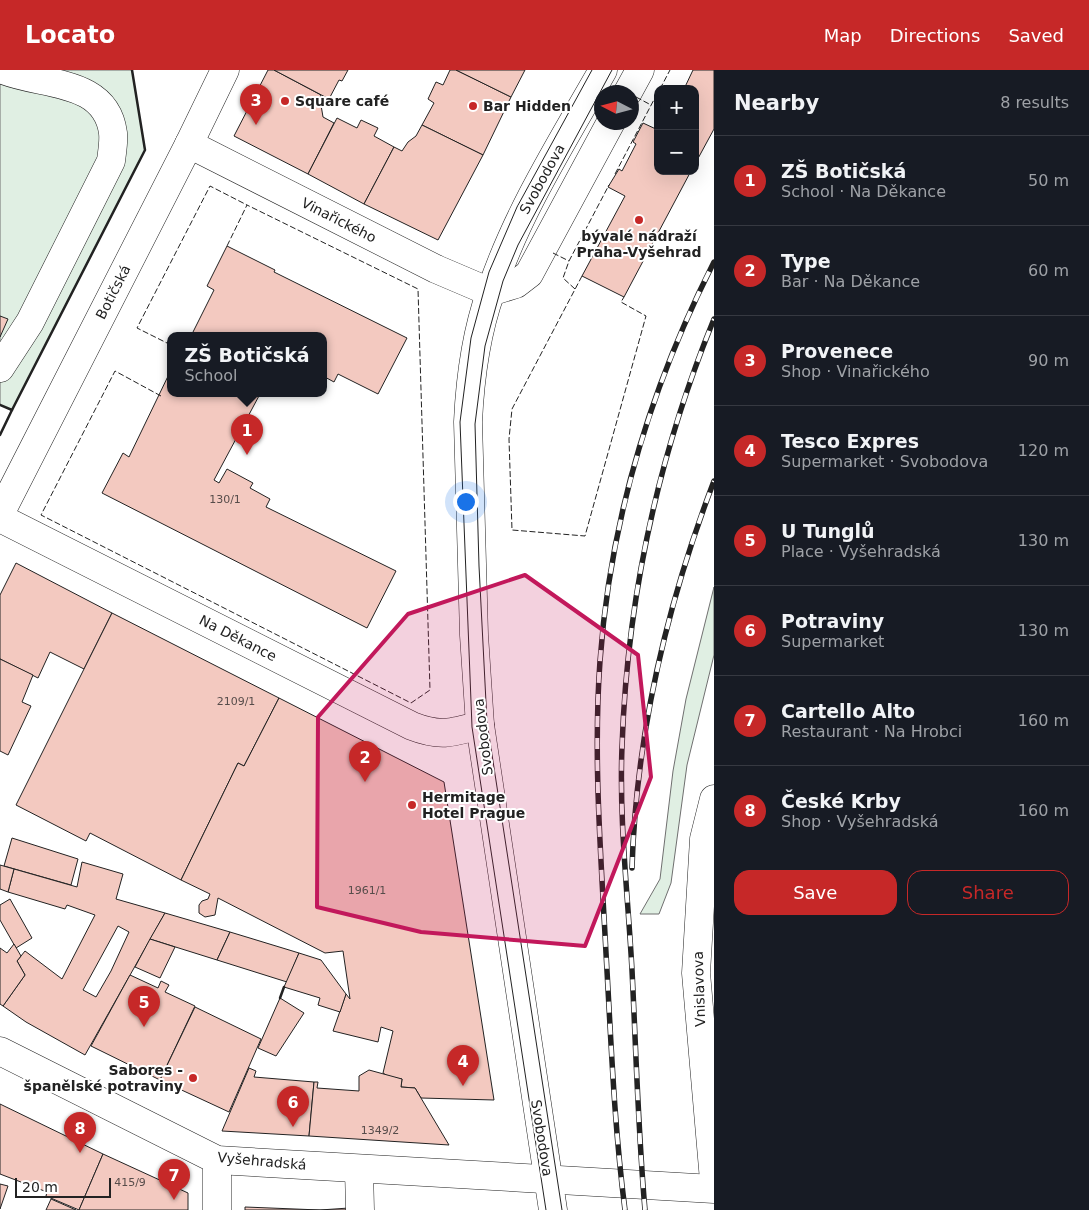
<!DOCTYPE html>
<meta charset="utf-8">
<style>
:root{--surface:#171b24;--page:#242831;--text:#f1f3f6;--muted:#9ea1a6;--line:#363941;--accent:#c62828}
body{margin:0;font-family:"DejaVu Sans",sans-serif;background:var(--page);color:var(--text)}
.controls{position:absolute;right:15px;top:15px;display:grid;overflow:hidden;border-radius:10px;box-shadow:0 5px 20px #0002}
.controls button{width:45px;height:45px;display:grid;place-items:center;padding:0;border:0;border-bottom:1px solid var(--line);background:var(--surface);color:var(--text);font:25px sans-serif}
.compass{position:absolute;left:594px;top:15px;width:45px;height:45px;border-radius:50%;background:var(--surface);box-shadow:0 5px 20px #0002;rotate:276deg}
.scale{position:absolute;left:15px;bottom:12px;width:96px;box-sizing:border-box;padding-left:5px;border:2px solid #222;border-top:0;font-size:14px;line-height:18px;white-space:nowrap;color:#222;-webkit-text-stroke:4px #fff;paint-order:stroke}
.you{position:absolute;left:465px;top:431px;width:18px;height:18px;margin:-12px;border:4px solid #fff;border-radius:50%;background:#1a73e8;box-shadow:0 0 0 8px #1a73e833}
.badge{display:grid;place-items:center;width:32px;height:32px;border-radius:50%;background:var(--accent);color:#fff;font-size:16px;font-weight:700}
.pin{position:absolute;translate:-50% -41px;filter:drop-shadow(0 1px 2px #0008)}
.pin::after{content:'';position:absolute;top:26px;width:18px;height:15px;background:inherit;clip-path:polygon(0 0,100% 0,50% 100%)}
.popup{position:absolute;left:167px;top:262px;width:160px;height:65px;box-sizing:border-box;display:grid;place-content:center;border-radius:10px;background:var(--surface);filter:drop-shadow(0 1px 4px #0005);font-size:16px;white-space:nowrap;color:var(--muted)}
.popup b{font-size:19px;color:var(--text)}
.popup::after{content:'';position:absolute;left:50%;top:100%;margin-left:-10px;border:10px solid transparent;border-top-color:var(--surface)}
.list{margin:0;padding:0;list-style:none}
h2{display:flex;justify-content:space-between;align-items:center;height:65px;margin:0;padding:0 20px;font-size:21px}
h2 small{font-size:16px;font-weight:400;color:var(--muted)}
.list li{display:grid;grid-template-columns:32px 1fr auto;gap:15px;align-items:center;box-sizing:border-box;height:90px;padding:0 20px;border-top:1px solid var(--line)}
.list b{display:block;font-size:19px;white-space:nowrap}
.list p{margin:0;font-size:16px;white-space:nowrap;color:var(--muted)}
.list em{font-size:16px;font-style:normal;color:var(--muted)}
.actions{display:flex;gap:10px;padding:15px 20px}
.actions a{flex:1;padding:11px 0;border:1px solid var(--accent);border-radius:15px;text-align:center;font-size:18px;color:var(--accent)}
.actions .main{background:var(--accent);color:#fff}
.map{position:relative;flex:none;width:714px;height:1140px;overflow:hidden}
header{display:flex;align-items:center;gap:30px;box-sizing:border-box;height:70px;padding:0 25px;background:var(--accent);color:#fff}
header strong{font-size:24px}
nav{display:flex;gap:28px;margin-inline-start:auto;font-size:18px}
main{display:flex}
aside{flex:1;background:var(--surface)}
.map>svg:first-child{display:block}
</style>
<header>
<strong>Locato</strong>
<nav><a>Map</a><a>Directions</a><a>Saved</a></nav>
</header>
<main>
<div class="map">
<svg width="714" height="1140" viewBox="0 0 714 1140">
<rect width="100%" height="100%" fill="#fff"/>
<!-- green -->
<g fill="#e0efe3" stroke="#6f6f6f">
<polygon points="0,0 132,0 145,80 12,340 0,335"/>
<polygon points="714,517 714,585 687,695 671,813 659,844 640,844 660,809 673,701 686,629"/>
</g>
<!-- building -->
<g fill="#f3c9c0" stroke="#222" fill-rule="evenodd">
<polygon points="268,0 274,0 321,25 317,34 321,35 323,47 334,53 308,104 234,66"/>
<polygon points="274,0 348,0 342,11 339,10 329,29"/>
<polygon points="450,0 456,0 511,27 483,85 422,55 434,33 428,29 436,12 443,15"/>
<polygon points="456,0 525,0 511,27"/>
<polygon points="693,0 714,0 714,59 695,94 695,19 684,19"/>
<polygon points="337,48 357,58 361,50 378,58 374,66 394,77 364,134 308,104"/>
<polygon points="643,53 658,60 658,101 691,101 624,227 582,206 625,126 608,117 619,99 622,101 636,74 633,72"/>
<polygon points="422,55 483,85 438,170 364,134 394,77 402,81 408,72 416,66"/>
<polygon points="227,176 275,200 274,202 407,268 378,324 338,304 334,312 323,306 323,266 191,266 214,220 207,216"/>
<polygon points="0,246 8,249 0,267"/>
<polygon points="171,300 171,324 260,324 214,410 219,413 227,399 253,413 250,418 270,429 266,437 396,501 367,558 102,423 123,383 129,387"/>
<polygon points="16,493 112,543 84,599 50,582 38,608 0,589 0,525"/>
<polygon points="112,543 279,628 244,696 238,693 181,810 90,763 86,771 16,735"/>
<polygon points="0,589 33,605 22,632 31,636 8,685 0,681"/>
<polygon points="279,628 444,712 494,1030 421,1028 415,1018 401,1017 402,1009 389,1007 383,1003 393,961 381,957 378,972 333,961 346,924 350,929 343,881 325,883 218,828 215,845 205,847 199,843 199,835 202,831 208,829 210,824 181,810 238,693 244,696"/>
<polygon points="12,768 78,789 71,815 4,796"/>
<path d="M 82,792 L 123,804 L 116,829 L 165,843 L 85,985 L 26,952 L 3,936 L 25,905 L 17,891 L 25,881 L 62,909 L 95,845 L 67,835 L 65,839 L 8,822 L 14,799 L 77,817 ZM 118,856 L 129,862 L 111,901 L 96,927 L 83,920 Z"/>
<polygon points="0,795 14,799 8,822 0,819"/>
<polygon points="10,829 32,868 16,878 0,850 0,835"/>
<polygon points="165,843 230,862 217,890 150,869"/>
<polygon points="230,862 299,883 287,912 217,890"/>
<polygon points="150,869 175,877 160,908 135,897"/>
<polygon points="14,874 21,886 17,891 25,905 3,936 0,934 0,878 7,883"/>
<polygon points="299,883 321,890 346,924 340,942 318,935 320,928 284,917"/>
<polygon points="130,905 158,918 161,911 169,915 165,922 195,936 160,1010 91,976"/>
<polygon points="280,928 304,943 276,986 258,978"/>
<polygon points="195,937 261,969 229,1042 160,1010"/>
<polygon points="249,998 256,1001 254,1007 314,1012 309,1066 222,1061"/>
<polygon points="369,1000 402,1009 401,1017 415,1018 449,1075 309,1066 314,1012 318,1012 317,1018 359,1021 359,1006"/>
<polygon points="0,1034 103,1084 79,1140 46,1126 47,1122 0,1104"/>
<polygon points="103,1084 188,1123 188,1140 79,1140"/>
<polygon points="0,1114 8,1116 0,1139"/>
<polygon points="51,1129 76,1140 46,1140"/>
<polygon points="245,1137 320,1140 349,1138 349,1140 245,1140"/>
</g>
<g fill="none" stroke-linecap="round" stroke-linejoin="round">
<defs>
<g id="minor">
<polyline points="628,22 640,0"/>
<polyline points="189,74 436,199 490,222 516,214 529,204 611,52"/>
<path d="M 0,298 L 30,252 L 111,91 C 112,82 114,72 113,63 C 106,8 41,16 3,0"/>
<polyline points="0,444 189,74 225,0"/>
<path d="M 0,448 L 412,656 C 440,667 452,663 480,655"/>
<polyline points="714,729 704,769 696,903 714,1110"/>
<polyline points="0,981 217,1090 714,1119"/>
<polyline points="359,1099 360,1140"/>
<polyline points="217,1140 217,1090"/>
</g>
<path id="major" d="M 553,1140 L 480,655 L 474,565 L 468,352 C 470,308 476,263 491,221 C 517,143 562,72 603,0"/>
</defs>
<!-- minor casing -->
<use href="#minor" stroke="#222" stroke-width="29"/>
<!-- major casing -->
<use href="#major" stroke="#222" stroke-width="29"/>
<!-- minor -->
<use href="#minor" stroke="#fff" stroke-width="28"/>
<!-- major -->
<use href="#major" stroke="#fff" stroke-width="28"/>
<!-- tram -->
<g stroke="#222" stroke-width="1">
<polyline points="546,1140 472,657 460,352 471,268 489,202 517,137 592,0"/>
<polyline points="562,1140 487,652 479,496 475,354 485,276 503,211 518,175 612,0"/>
</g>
<defs>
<g id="rail">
<path d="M 632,798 C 636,666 667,534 714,411"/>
<path d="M 625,1140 C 614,1055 611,969 606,883 C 601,786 593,688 600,591 C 610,452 651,316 714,192"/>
<path d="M 645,1140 C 638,1060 636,980 632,900 C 628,826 619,751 622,677 C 627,528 658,386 714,249"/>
</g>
</defs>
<!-- rail casing -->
<use href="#rail" stroke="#222" stroke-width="5.5"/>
<!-- rail -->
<use href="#rail" stroke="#fff" stroke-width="4" stroke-dasharray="11" stroke-linecap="butt"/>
<!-- fence -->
<g stroke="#222" stroke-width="1" stroke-dasharray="6 2.5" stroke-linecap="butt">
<polyline points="660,19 670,0"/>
<polyline points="636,27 651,35"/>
<polyline points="615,104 658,22"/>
<polyline points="553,183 569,191"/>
<polyline points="582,206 512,339 509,369 512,460 585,466 646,246 621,232 624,227"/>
<polyline points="575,219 563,208 569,191 609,115"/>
<polyline points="171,275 137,258 210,116 247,135"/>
<polyline points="161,326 115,301 41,445 411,633 430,620 418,219 247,135 227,176"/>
</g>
<!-- wall -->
<g stroke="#222" stroke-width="2.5">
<polyline points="0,335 12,340 145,80 132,0"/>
<polyline points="0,365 12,340"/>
<polyline points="280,928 284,917"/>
</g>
</g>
<!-- marked area -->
<path fill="#c2185b" fill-opacity="0.2" stroke="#c2185b" stroke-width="4" stroke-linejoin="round" d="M 525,505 L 638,585 L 651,707 L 585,876 L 421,862 L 317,837 L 318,647 L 408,544 Z"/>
<!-- markers -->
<g fill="#c62828" stroke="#fff" stroke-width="2">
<circle cx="285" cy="31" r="5"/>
<circle cx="473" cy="36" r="5"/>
<circle cx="639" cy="150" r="5"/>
<circle cx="412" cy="735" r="5"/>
<circle cx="193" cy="1008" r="5"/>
</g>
<g text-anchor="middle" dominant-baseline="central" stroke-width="4" stroke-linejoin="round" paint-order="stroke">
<!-- number labels -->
<g font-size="11" fill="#564c4a">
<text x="225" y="429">130/1</text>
<text x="236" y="631">2109/1</text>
<text x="367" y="820">1961/1</text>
<text x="380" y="1060">1349/2</text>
<text x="130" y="1112">415/9</text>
</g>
<!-- poi labels -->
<g font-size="14" font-weight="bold" fill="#222" stroke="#fff" text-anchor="start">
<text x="295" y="31">Square café</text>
<text x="483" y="36">Bar Hidden</text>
<text x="639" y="166" text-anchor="middle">bývalé nádraží<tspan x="639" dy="16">Praha-Vyšehrad</tspan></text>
<text x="422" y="727">Hermitage<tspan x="422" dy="16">Hotel Prague</tspan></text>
<text x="183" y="1000" text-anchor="end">Sabores -<tspan x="183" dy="16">španělské potraviny</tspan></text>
</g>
<!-- street labels -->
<g font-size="14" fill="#222" stroke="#fff">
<text transform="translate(542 109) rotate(-61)">Svobodova</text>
<text transform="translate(339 150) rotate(27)">Vinařického</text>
<text transform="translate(113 222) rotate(-63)">Botičská</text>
<text transform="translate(238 568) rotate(27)">Na Děkance</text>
<text transform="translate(483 667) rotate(-97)">Svobodova</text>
<text transform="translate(699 919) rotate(-92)">Vnislavova</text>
<text transform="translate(542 1068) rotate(81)">Svobodova</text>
<text transform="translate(262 1091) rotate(5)">Vyšehradská</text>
</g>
</g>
</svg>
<div class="controls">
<button>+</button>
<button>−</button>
</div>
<svg class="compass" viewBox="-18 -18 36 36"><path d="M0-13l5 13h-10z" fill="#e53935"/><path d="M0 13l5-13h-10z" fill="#9ea1a6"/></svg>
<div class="scale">20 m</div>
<div class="you"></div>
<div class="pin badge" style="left:247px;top:385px">1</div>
<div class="popup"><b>ZŠ Botičská</b>School</div>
<div class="pin badge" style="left:365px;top:712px">2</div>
<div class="pin badge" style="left:256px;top:55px">3</div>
<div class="pin badge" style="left:463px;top:1016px">4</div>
<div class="pin badge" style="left:144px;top:957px">5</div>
<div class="pin badge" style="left:293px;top:1057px">6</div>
<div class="pin badge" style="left:174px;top:1130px">7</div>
<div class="pin badge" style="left:80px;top:1083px">8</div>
</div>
<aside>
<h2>Nearby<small>8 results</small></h2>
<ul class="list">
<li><span class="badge">1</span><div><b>ZŠ Botičská</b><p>School · Na Děkance</p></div><em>50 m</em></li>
<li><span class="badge">2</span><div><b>Type</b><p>Bar · Na Děkance</p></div><em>60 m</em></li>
<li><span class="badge">3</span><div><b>Provenece</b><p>Shop · Vinařického</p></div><em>90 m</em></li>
<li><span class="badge">4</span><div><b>Tesco Expres</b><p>Supermarket · Svobodova</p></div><em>120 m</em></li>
<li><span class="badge">5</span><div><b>U Tunglů</b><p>Place · Vyšehradská</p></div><em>130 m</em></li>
<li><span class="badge">6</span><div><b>Potraviny</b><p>Supermarket</p></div><em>130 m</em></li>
<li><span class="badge">7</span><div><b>Cartello Alto</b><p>Restaurant · Na Hrobci</p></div><em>160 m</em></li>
<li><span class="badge">8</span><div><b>České Krby</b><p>Shop · Vyšehradská</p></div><em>160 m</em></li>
</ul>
<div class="actions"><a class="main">Save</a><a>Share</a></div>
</aside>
</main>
